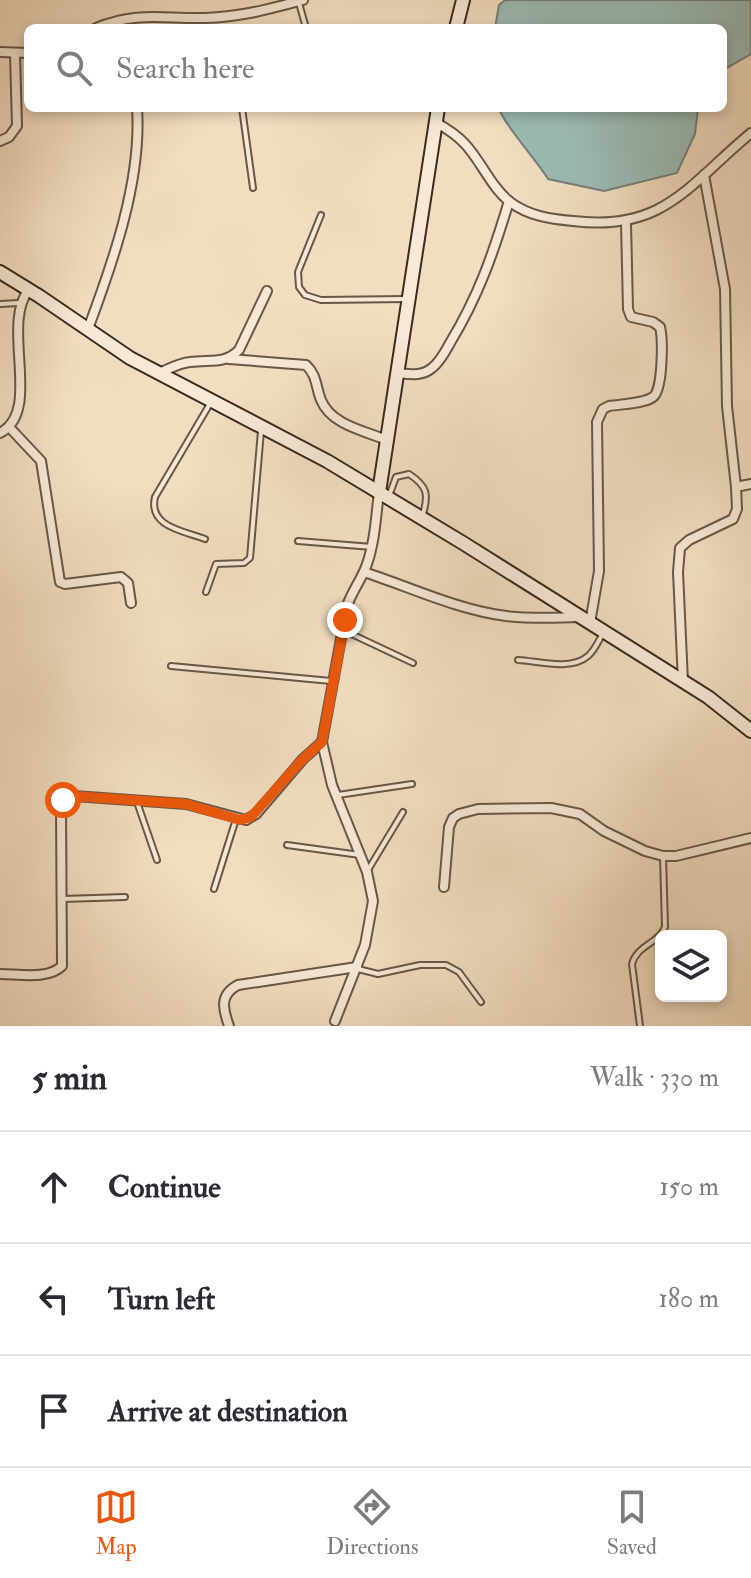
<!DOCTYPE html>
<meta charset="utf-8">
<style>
:root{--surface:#fff;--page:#f2f2f3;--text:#2b2b33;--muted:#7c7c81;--line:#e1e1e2;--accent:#ea580c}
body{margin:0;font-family:"IM FELL Double Pica",serif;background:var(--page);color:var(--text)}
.controls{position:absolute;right:24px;bottom:24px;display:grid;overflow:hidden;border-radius:12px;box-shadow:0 4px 12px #0003}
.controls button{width:72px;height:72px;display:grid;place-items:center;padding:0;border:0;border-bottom:2px solid var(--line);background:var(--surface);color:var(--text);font:40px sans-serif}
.stop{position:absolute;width:24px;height:24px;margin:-18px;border:6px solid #ea580c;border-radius:50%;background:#fff}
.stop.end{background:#ea580c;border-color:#fff;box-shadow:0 2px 8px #0008}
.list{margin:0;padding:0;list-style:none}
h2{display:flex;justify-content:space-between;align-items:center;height:104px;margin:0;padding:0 32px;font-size:34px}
h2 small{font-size:26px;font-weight:400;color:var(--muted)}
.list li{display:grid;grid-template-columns:52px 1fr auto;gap:24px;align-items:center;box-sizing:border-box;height:112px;padding:0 32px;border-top:2px solid var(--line)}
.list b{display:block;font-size:30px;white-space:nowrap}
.list em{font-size:26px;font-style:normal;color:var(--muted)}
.icon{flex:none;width:44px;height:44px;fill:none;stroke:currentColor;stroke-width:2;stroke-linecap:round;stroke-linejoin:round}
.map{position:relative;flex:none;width:751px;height:1026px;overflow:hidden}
.search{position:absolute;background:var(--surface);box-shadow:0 4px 12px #0003;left:24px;right:24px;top:24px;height:88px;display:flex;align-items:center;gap:20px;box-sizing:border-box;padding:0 28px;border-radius:12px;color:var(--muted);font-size:30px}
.sheet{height:440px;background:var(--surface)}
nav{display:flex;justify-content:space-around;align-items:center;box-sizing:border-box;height:112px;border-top:2px solid var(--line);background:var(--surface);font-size:22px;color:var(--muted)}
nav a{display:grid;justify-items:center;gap:4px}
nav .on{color:var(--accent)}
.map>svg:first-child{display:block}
</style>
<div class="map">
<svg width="751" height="1026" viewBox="0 0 751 1026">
<rect width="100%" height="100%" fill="#f2ddc0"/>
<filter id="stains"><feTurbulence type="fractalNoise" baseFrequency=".0025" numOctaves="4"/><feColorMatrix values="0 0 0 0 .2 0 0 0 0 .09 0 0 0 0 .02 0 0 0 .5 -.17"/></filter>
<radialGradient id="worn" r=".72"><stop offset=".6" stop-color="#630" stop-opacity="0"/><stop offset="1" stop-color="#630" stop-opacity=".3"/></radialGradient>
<!-- water -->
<g fill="#9bbbb5" stroke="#748179" stroke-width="2">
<polygon points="505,0 751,0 751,54 723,70 723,28 495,28 499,5"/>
<path d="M 499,108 L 698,108 L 695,134 L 677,173 L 604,191 L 548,179 C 538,162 502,122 499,108 Z"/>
</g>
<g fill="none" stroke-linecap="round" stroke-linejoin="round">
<defs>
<g id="lane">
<polyline points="299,3 306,28"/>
<polyline points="242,108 253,188"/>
<polyline points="321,215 298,272 299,287 305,295 321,300 407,299"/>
<polyline points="0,304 19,303"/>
<path d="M 389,496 L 396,477 L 409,474 C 427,486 429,494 423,514"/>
<path d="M 205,539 C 184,531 148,527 155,497 L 211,402"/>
<polyline points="298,541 372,547"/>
<polyline points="206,592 216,564 244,563 250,558 261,431"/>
<polyline points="343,630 413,663"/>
<path d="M 518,660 C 538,661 571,671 588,656 C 594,651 598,642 602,635"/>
<polyline points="171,666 331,681"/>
<polyline points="338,795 412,784"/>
<polyline points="137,802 157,860"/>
<polyline points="287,845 360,855"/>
<polyline points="368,870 403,812"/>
<polyline points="214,889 236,819"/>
<polyline points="63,899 125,897"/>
<polyline points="358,969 378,974 420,965 446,965 459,972 481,1002"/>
<path d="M 640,1026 L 632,964 C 637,945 658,944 665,927 L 663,856"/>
</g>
<g id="street">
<path d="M 96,28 C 137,11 163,19 205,18 C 240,17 270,9 303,0"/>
<polyline points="0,52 28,53"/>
<path d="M 435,122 C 446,128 456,134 465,144 C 481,161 491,187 510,202 C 529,216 550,219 573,221 C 664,232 688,185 751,133"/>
<polyline points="0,141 9,137 17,126 15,53"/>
<polyline points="704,175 725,289 727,406 736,487"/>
<path d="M 88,329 C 113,262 142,180 137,108"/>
<path d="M 229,359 L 306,365 C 317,375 316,388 321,400 C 331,425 365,431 387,440"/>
<path d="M 159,373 C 169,369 179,363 190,362 C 209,359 224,365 239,350 L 267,291"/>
<path d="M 397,373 C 409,374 421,377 432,368 C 440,362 445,352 450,343 C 479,295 493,254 509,201"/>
<polyline points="9,427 41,461 60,582 65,584 121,577 128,583 131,603"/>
<path d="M 0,433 C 43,411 0,326 29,289"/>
<path d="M 364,572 C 410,587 458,610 506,616 C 531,619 556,618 581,617"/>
<path d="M 590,623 L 599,571 L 597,422 L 603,409 L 609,406 C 621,404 643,404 653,397 C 663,390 663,339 660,327 L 653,322 L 631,317 L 628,309 L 626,223"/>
<polyline points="683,682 678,572 680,548 689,540 733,519 737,509 736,487 751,484"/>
<polyline points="444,887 449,827 453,818 459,814 478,809 551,808 580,814 604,831 645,851 663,856 676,856 751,838"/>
<path d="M 0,974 C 18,974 48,980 62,966 L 61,808 L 66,798 L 74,796 L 186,804 L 246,820 L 256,814 L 303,759 L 322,742"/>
<path d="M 335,1021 L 365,945 L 373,901 L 367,872 L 332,785 L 322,742 L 347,606 C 352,591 362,579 367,564 C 375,541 376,516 379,492"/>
<path d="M 229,1026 C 223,1009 219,995 238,985 L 357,967"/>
</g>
<g id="secondary">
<polyline points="456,28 463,0"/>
<polyline points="0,272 39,296 130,358 327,461 463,543 708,697 751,731"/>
<polyline points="379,492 438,108"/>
</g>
</defs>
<!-- lane casing -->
<use href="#lane" stroke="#685748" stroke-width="8"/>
<!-- street casing -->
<use href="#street" stroke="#685748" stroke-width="12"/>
<!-- secondary casing -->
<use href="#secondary" stroke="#3a2a20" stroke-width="16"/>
<!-- lane -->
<use href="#lane" stroke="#f7e9d6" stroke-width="4"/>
<!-- street -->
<use href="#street" stroke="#f7e9d6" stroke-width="8"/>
<!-- secondary -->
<use href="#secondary" stroke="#f7e9d6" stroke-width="12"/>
</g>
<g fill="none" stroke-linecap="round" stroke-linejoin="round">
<!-- route -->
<polyline stroke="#ea580c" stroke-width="10" points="63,800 74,796 186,804 240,820 251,817 303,759 322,742 345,620"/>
</g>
<rect width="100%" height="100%" filter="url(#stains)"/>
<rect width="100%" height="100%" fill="url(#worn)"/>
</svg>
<div class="controls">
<button><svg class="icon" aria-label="layers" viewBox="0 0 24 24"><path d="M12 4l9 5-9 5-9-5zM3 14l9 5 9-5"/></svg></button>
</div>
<div class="stop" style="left:63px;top:800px"></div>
<div class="stop end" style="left:345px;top:620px"></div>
<div class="search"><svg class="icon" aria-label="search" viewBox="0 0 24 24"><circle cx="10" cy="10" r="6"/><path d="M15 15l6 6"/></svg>Search here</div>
</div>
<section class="sheet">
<h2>5 min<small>Walk · 330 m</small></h2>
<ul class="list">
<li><svg class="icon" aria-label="ahead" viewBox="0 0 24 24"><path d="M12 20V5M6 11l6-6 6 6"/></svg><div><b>Continue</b></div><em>150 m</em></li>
<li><svg class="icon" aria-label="left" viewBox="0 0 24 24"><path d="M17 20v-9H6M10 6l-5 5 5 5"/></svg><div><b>Turn left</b></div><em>180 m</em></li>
<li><svg class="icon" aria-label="arrive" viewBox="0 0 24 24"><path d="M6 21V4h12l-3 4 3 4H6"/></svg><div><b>Arrive at destination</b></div></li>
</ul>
</section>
<nav>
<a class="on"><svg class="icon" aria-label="map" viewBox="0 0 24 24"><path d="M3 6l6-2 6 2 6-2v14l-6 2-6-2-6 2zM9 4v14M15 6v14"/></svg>Map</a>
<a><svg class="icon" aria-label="directions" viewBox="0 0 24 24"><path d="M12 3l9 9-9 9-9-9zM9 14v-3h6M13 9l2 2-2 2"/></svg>Directions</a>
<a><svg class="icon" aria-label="saved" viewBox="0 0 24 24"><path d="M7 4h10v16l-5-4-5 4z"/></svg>Saved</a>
</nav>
